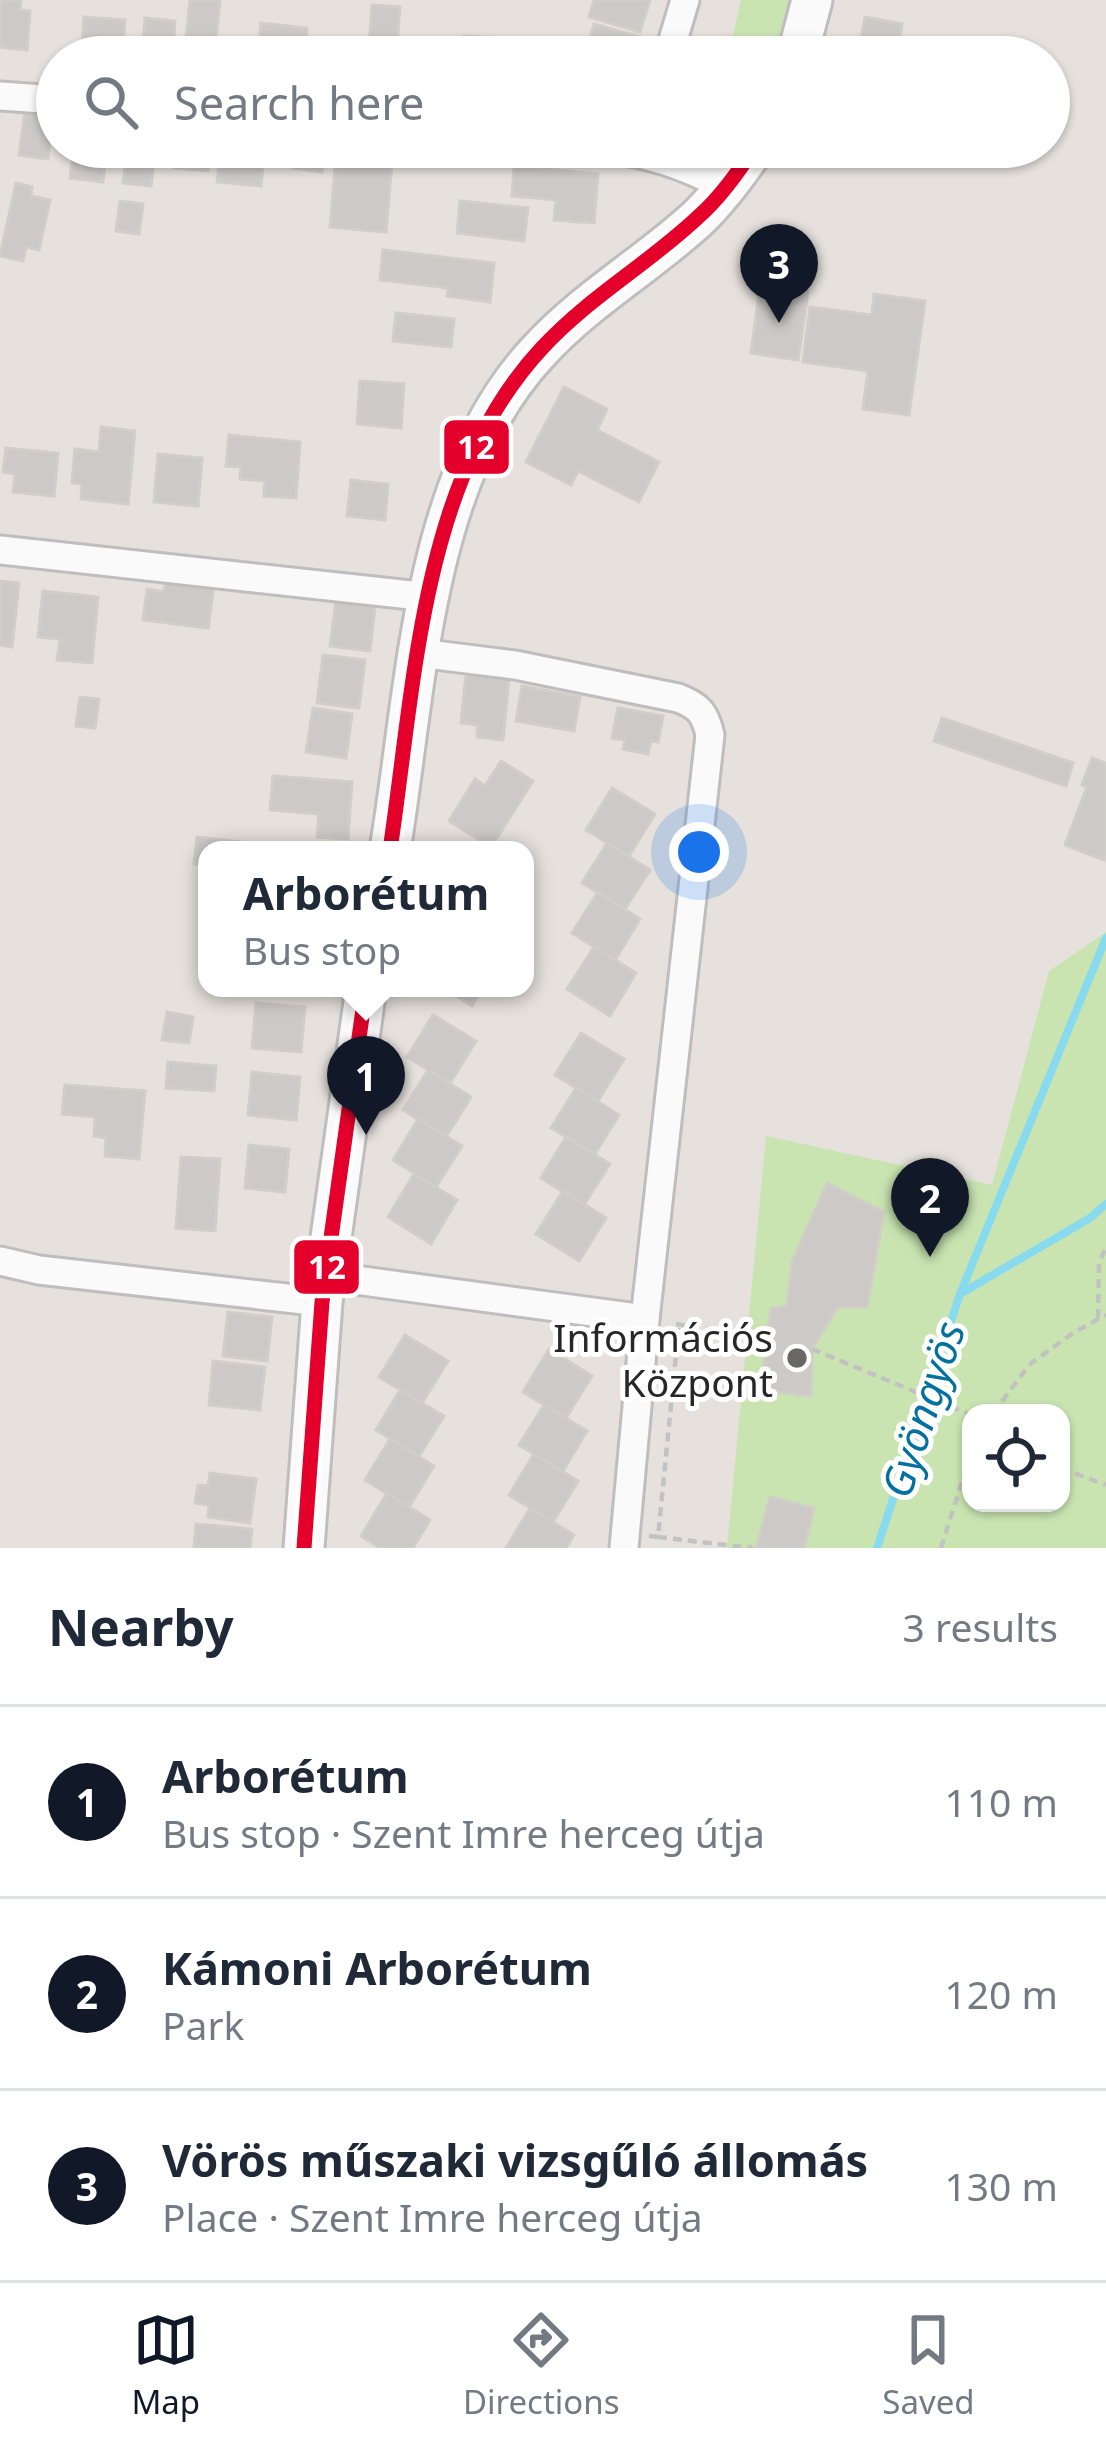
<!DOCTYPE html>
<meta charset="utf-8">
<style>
:root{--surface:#fff;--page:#f2f2f3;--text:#1f2937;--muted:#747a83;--line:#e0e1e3;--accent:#111827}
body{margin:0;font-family:"Noto Sans",sans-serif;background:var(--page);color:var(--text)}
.controls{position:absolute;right:36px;bottom:36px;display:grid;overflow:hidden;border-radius:24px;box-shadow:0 3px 9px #0004}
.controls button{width:108px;height:108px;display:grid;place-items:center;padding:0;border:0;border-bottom:3px solid var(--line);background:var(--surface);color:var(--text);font:60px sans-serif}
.you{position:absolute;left:699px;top:852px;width:42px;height:42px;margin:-30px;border:9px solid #fff;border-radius:50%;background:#1a73e8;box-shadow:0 0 0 18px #1a73e833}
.badge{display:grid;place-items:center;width:78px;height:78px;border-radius:50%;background:var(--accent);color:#fff;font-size:39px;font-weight:700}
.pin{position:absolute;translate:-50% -99px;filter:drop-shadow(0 3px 6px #0008)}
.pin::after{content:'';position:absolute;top:63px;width:42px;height:36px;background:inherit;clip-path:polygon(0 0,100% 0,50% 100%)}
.popup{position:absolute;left:198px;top:841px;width:336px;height:156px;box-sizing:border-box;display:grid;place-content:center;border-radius:24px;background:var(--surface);filter:drop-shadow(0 3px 9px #0005);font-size:39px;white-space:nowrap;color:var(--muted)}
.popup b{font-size:45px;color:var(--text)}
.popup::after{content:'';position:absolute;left:50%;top:100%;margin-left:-24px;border:24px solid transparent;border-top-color:var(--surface)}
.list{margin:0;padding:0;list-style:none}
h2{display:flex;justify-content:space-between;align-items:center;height:156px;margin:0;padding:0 48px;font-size:51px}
h2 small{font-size:39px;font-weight:400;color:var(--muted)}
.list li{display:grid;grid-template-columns:78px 1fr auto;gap:36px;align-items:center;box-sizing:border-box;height:192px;padding:0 48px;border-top:3px solid var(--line)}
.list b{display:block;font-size:45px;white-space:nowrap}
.list p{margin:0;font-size:39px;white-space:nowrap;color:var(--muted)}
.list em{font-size:39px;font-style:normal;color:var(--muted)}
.icon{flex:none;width:66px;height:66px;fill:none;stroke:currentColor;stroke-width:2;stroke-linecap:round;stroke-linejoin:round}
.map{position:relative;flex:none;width:1106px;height:1548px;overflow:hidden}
.search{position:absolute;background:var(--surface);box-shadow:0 3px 9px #0004;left:36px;right:36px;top:36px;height:132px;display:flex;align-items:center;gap:30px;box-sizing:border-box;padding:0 42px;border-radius:66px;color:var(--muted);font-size:45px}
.sheet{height:732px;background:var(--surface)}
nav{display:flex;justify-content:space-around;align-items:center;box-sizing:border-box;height:168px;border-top:3px solid var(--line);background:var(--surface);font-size:33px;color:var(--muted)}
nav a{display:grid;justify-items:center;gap:6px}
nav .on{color:var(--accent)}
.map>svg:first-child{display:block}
</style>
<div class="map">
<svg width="1106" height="1548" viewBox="0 0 1106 1548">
<rect width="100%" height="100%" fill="#e6e1dc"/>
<!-- green -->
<g fill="#c9e4b1" fill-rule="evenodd">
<polygon points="741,0 801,0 784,57 728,57"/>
<path d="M 1106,932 L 1106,1548 L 727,1548 L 766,1136 L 992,1185 L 1049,971 ZM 971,1413 L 1061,1413 L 1061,1503 L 971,1503 Z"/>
</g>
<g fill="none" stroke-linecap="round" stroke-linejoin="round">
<!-- stream -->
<g stroke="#88daef" stroke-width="8">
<polyline points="960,1294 1090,1218 1106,1204"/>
<polyline points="877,1548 960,1294 1106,938"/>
</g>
</g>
<!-- building -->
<g fill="#ccc9c6" stroke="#d1cdc8" stroke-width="3">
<polygon points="0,0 21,0 20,10 30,11 27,50 0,47"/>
<polygon points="190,0 220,0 214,57 142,57 145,18 175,21 174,37 186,39"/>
<polygon points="594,0 650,0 640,32 589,17"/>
<polygon points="372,5 400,7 396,57 349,57 349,45 369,47"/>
<polygon points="84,17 125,20 122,57 81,57"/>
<polygon points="865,17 902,24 896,57 858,57"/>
<polygon points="261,23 307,28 305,57 258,57"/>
<polygon points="594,24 640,37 635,57 585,57"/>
<polygon points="464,36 505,38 504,57 463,57"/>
<polygon points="678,39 718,49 716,57 674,57"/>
<polygon points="26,105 57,110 57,142 50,141 48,159 19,155"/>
<polygon points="74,147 107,147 103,182 70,178"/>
<polygon points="128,147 163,147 161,164 154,163 151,186 123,183"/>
<polygon points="176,147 211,147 208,171 174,168"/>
<polygon points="221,147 265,147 261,186 217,182"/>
<polygon points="296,147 324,147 322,172 293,168"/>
<polygon points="336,158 392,163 386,232 330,227"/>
<polygon points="514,166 598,174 594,223 554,220 556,200 512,196"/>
<polygon points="16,183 32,187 31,196 50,200 39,250 26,247 23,261 0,256"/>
<polygon points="120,201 143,204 139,234 116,231"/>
<polygon points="460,201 528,208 524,241 457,233"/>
<polygon points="383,250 494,263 490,302 447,296 448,288 380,280"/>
<polygon points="760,286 808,292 798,360 751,353"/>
<polygon points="874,294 925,301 909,415 863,409 868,371 803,362 810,307 872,315"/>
<polygon points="396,313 454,319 451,347 393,341"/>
<polygon points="360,381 404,384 401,428 357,424"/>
<polygon points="564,387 607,409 597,430 659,462 639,502 578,471 571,485 526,462"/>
<polygon points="101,427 135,431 128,504 81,499 82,484 72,483 75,449 99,452"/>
<polygon points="229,435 300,442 296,498 264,496 265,481 240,479 241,467 226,466"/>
<polygon points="6,448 58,453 54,496 13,492 15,474 3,472"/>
<polygon points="158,454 202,458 198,506 154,502"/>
<polygon points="351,480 388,484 385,520 347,516"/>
<polygon points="166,580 214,585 208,628 143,620 147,589 164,592"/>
<polygon points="0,581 19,583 12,647 0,645"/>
<polygon points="43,591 98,597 92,663 57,660 60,639 38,637"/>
<polygon points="336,601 375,606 370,651 330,646"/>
<polygon points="323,655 365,660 359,708 317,703"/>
<polygon points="466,674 509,679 503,740 477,737 478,725 461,723"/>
<polygon points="522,686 580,697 574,731 516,721"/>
<polygon points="80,697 99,699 95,728 76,726"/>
<polygon points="313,708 352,714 346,758 306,752"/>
<polygon points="618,708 663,716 658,742 651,741 648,754 623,749 625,740 612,738"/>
<polygon points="942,718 1073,763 1066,786 934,741"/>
<polygon points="1092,758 1106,763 1106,854 1104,860 1065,845 1087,787 1082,785"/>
<polygon points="501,761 533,781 491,847 449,821 475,779 485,786"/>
<polygon points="273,776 352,782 348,839 317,837 319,814 270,810"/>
<polygon points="612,788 655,814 629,856 586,830"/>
<polygon points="197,837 240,842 239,850 207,850 207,866 194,864"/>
<polygon points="607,843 650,870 625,909 582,883"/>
<polygon points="598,892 640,919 615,960 572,933"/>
<polygon points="594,947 636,973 610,1016 567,989"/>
<polygon points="443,988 484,988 472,1006"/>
<polygon points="256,1003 305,1007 301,1052 252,1048"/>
<polygon points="167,1012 193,1017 189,1043 162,1040"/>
<polygon points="433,1015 476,1041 450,1083 407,1057"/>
<polygon points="581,1033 624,1059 598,1101 555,1075"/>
<polygon points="168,1062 216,1066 214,1091 166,1088"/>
<polygon points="428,1070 471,1097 446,1137 403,1110"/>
<polygon points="252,1072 300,1077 296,1120 248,1115"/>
<polygon points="65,1085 145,1091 139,1159 105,1156 106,1138 94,1136 95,1117 62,1114"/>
<polygon points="576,1088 619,1115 595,1154 551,1128"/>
<polygon points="418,1119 462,1146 436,1187 393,1160"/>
<polygon points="566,1137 610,1164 584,1205 541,1178"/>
<polygon points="249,1145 289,1149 285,1192 245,1188"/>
<polygon points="181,1157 220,1159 215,1231 176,1228"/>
<polygon points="414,1174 457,1200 431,1244 388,1217"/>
<polygon points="827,1183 884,1212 867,1307 838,1307 812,1349 811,1396 761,1390 771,1308 787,1306 792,1262"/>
<polygon points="563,1191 606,1218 579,1261 536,1234"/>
<polygon points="228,1312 272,1317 267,1361 223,1356"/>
<polygon points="405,1335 448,1361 422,1403 379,1377"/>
<polygon points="549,1349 592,1376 566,1418 523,1392"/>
<polygon points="213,1361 265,1367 260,1410 209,1405"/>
<polygon points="400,1390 444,1416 419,1456 376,1430"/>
<polygon points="544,1405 587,1431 563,1471 519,1445"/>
<polygon points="390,1439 434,1466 409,1507 365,1480"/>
<polygon points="534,1454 578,1481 553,1522 509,1495"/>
<polygon points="210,1473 256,1479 250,1523 208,1517 209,1505 195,1503 198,1485 208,1486"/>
<polygon points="387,1493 430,1520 413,1548 380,1548 361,1536"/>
<polygon points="770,1497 814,1508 804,1548 756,1548"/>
<polygon points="530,1508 574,1535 566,1548 506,1548"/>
<polygon points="196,1524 252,1529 250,1548 194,1548"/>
</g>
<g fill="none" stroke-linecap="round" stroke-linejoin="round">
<defs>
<g id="street">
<polyline points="668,57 685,0"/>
<polyline points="0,96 57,100"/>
<path d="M 597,147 C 649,153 679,163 727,187"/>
<polyline points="0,550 429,597"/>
<path d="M 419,653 L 515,665 L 678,698 C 699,706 705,713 710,735 L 645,1319 L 624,1548"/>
<polyline points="0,1261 39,1270 322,1302"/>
<polyline points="326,1276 645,1319"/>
</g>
<g id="secondary">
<polyline points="797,57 812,0"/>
<path d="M 390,850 C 417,689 421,477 538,352 C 585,300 647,265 698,218 C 720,197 738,172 755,147"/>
<polyline points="304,1548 322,1302 366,988"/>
</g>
</defs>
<!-- street casing -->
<use href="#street" stroke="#bfbdbe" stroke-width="33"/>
<!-- secondary casing -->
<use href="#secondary" stroke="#bfbdbe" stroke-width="45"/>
<!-- path -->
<g stroke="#c2c2c1" stroke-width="4.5" stroke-dasharray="9 6" stroke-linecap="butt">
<polyline points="1098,1318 1099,1263 1106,1247"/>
<polyline points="676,1324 765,1338"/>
<polyline points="812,1349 971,1415"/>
<polyline points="993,1413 1030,1364 1073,1333 1106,1315"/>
<polyline points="1061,1468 1106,1485"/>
<polyline points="649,1536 658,1537 679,1324"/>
<polyline points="658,1537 753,1548"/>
<polyline points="941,1548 971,1453"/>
</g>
<!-- street -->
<use href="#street" stroke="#fbfafa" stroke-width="27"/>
<!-- secondary -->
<use href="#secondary" stroke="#fbfafa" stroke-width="39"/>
<defs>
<g id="bus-1">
<path d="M 390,850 C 415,684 421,477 542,348 C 588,298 648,264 697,218 C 720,198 738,172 755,147"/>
<polyline points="304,1548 322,1302 366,988"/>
</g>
</defs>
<!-- bus-1 casing -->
<use href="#bus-1" stroke="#fff" stroke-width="24"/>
<!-- bus-1 -->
<use href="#bus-1" stroke="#e4002b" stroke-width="15"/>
</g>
<!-- markers -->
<circle fill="#6a6866" stroke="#fff" stroke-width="4.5" cx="797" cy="1358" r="12"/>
<g text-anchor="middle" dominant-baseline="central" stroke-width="10" stroke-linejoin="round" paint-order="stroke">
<!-- poi labels -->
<g font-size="39" fill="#272727" stroke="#fff" text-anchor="end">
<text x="773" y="1336">Információs<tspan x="773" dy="45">Központ</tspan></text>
</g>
<!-- water labels -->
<g font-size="42" font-style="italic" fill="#03719f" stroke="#fff">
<text transform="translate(922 1409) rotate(-72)">Gyöngyös</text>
</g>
</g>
<g stroke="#fff" stroke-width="4.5">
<rect x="442" y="418" width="69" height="58" rx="12" fill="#e4002b"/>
<rect x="292" y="1238" width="69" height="58" rx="12" fill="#e4002b"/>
</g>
<g font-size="33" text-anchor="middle" font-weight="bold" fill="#fff">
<text x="476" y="459">12</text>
<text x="327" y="1279">12</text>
</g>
</svg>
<div class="controls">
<button><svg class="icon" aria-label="locate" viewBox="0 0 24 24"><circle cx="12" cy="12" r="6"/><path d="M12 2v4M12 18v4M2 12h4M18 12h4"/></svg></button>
</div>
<div class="you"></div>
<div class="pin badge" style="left:366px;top:1135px">1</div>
<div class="popup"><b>Arborétum</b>Bus stop</div>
<div class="pin badge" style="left:930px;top:1257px">2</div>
<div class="pin badge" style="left:779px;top:323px">3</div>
<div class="search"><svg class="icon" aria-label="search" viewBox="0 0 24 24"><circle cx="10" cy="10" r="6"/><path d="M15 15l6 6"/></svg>Search here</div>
</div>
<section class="sheet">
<h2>Nearby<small>3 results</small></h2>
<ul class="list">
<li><span class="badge">1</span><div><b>Arborétum</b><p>Bus stop · Szent Imre herceg útja</p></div><em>110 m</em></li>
<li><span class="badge">2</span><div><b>Kámoni Arborétum</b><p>Park</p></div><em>120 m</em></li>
<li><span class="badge">3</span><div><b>Vörös műszaki vizsgűló állomás</b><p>Place · Szent Imre herceg útja</p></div><em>130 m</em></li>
</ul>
</section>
<nav>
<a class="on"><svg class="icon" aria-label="map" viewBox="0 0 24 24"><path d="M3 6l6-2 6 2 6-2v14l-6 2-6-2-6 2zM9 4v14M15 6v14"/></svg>Map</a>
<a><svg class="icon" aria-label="directions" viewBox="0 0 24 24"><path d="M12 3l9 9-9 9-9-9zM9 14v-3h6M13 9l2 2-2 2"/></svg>Directions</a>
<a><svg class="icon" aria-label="saved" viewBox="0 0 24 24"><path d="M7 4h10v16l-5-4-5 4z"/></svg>Saved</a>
</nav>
